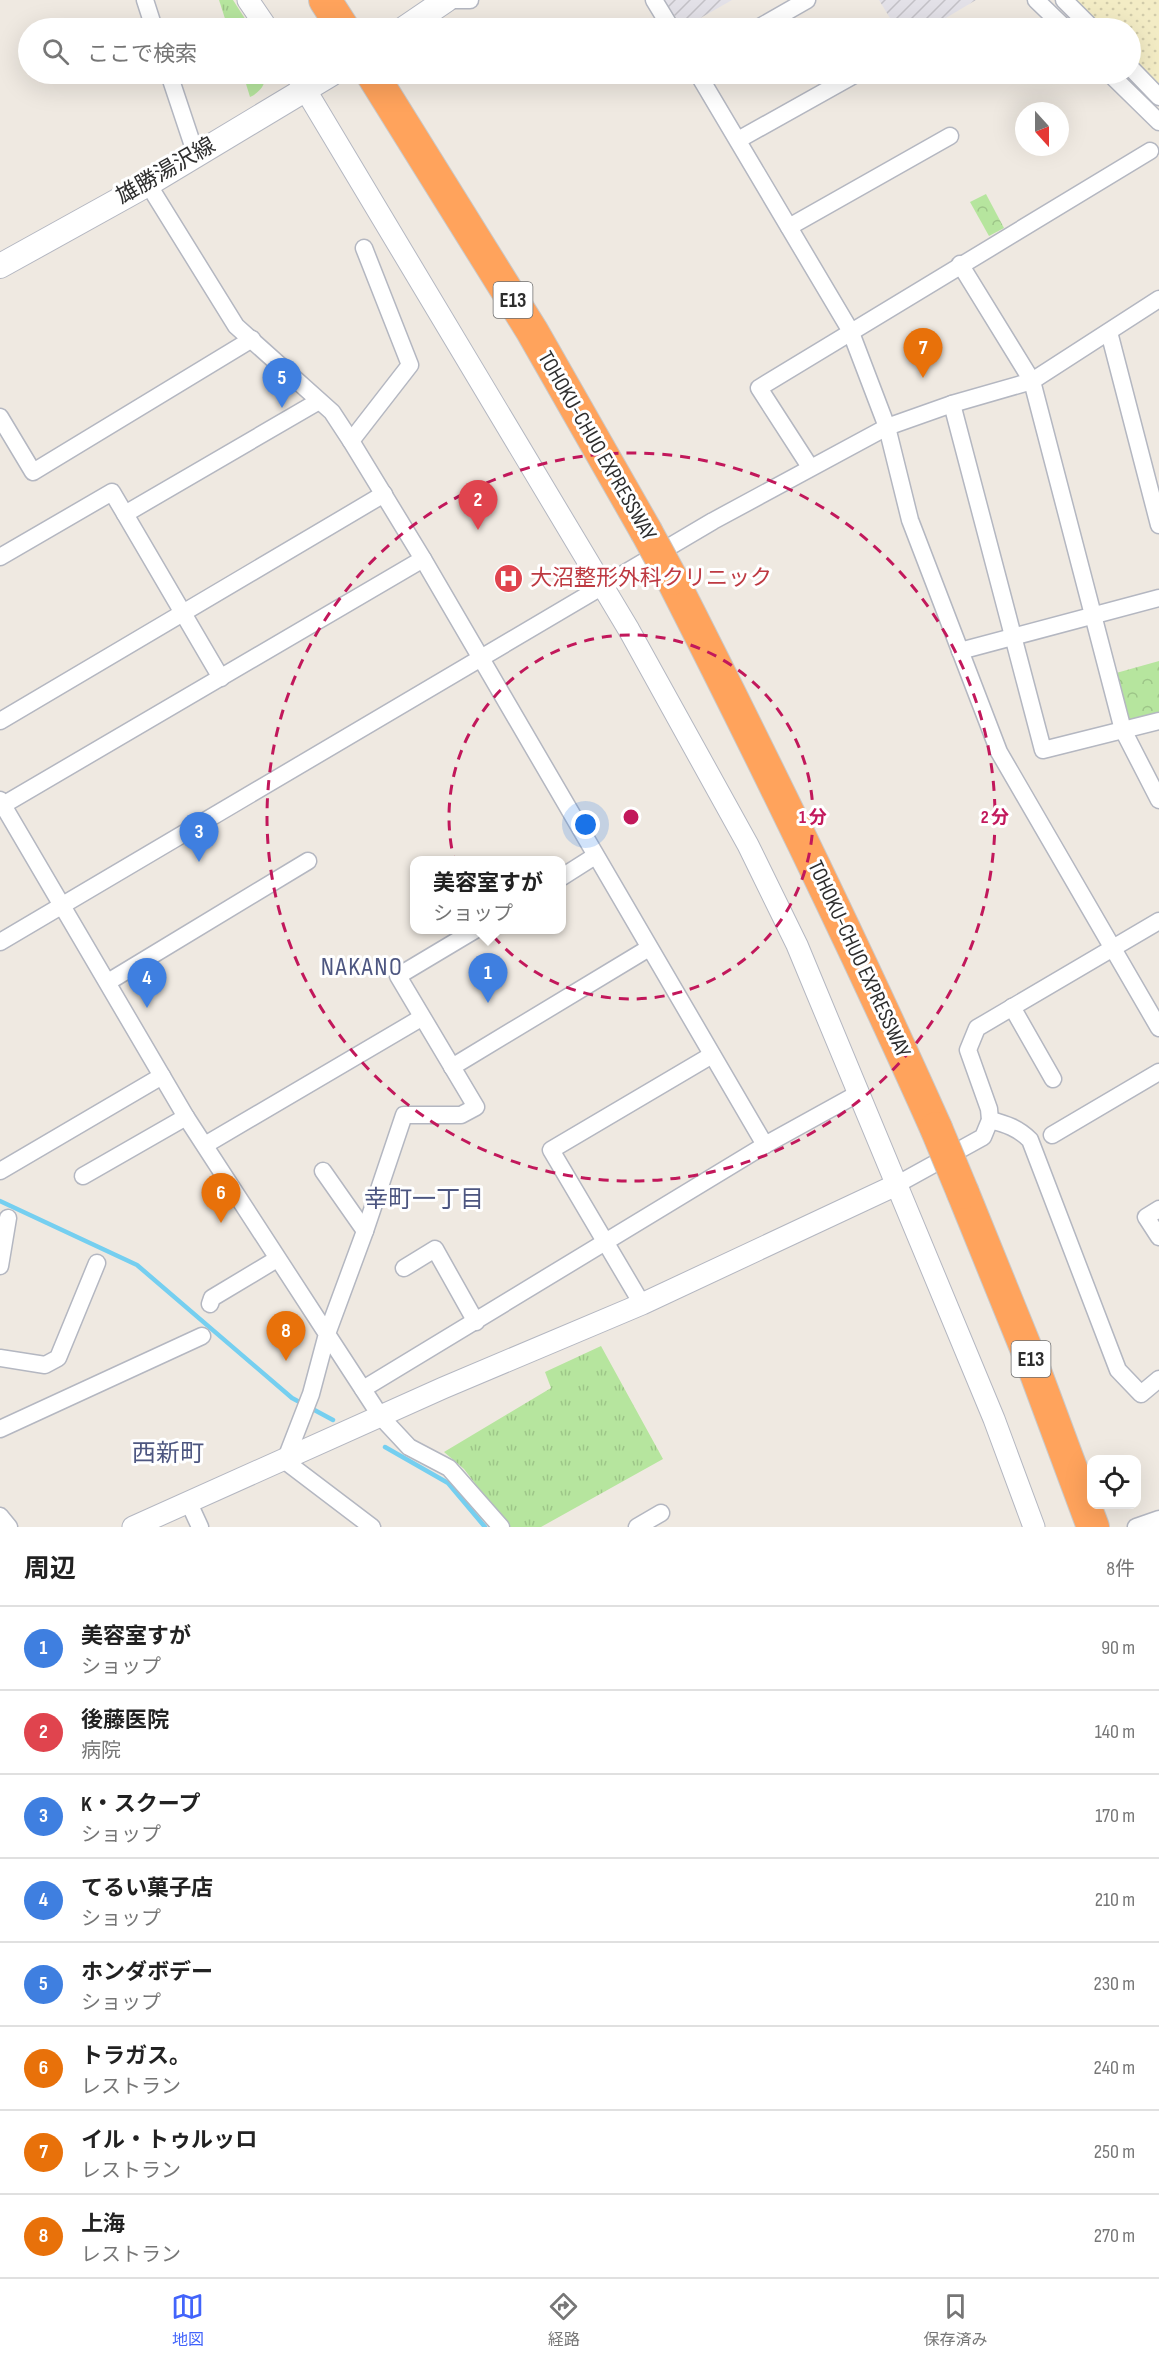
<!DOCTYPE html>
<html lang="ja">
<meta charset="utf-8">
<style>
:root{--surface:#fff;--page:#f6f6f6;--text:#222;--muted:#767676;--line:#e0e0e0;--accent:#4264fb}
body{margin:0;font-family:"Sofia Sans Condensed","Noto Sans JP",sans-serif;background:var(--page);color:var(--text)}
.controls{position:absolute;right:18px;bottom:18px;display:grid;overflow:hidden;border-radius:12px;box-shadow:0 6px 24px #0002}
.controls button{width:54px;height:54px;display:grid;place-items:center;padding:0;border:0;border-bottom:2px solid var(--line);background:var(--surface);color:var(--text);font:30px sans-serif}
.compass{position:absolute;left:1015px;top:102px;width:54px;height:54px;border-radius:50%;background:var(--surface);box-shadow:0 6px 24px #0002;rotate:159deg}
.you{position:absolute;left:586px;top:825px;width:21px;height:21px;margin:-15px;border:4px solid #fff;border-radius:50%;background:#1a73e8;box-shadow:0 0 0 9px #1a73e833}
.badge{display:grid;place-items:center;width:39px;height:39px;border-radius:50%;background:var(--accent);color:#fff;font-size:20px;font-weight:700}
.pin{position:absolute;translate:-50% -50px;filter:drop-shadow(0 2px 3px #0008)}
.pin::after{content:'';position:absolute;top:32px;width:21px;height:18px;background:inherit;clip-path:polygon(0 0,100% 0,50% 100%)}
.popup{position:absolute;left:410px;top:856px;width:156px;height:78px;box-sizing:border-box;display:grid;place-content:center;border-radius:12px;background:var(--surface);filter:drop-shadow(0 2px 4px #0005);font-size:20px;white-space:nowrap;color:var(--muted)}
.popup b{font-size:22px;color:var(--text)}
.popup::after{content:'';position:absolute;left:50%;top:100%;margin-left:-12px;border:12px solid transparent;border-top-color:var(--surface)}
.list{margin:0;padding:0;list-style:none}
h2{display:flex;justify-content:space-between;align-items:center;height:78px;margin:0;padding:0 24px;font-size:26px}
h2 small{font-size:20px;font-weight:400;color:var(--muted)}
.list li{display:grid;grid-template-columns:39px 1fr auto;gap:18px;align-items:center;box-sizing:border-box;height:84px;padding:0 24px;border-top:2px solid var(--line)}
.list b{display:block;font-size:22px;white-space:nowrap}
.list p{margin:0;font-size:20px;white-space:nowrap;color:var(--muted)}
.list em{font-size:20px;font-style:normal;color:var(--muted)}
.icon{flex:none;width:33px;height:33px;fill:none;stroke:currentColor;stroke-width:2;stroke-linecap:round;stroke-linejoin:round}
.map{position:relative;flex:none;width:1159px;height:1527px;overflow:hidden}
.search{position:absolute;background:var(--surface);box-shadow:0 6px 24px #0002;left:18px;right:18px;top:18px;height:66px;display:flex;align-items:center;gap:15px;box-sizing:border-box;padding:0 21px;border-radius:33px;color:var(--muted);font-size:22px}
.sheet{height:750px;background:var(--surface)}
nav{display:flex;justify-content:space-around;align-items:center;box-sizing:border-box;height:84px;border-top:2px solid var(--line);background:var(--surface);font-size:16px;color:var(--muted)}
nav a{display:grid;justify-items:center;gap:3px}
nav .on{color:var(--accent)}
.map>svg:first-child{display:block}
</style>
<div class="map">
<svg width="1159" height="1527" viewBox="0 0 1159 1527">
<defs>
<pattern id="industrial-furrows" width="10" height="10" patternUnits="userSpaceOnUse" patternTransform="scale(1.5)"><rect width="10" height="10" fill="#e3e1e8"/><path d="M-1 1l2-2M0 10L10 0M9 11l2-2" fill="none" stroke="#c3c1c7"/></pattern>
<pattern id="grass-tufts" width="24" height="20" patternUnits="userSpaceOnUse" patternTransform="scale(1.5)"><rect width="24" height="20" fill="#b6e59e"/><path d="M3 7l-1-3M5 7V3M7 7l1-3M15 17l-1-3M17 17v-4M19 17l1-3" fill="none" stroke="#9dc588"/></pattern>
<pattern id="sand-dots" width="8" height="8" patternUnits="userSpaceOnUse" patternTransform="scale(1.5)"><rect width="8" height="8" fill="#f3ecc5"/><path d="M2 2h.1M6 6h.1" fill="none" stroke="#d1cbaa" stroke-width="1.8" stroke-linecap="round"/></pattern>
<pattern id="park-crowns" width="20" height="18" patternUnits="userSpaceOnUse" patternTransform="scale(1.5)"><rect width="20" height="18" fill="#b6e59e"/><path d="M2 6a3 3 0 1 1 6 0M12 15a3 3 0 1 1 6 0" fill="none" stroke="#9dc588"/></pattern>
</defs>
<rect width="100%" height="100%" fill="#efe9e1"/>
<!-- industrial -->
<g fill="url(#industrial-furrows)">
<polygon points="664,0 732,0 683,28"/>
<polygon points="879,0 976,0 929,28 896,28"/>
</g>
<!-- grass -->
<g fill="url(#grass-tufts)">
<polygon points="219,0 233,0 251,28 228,28"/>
<path d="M 243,74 L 265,74 C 266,85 260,92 250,97 Z"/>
<polygon points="601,1346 663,1459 541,1527 508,1527 464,1469 444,1452 551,1388 545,1372"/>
</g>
<!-- sand -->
<polygon fill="url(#sand-dots)" points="1071,0 1159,0 1159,89 1131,61 1130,28 1099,28"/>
<!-- park -->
<g fill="url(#park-crowns)">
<polygon points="986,194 1004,228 989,236 970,202"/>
<polygon points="1159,661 1159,721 1123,730 1109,675"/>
</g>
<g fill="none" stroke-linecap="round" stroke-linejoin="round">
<!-- stream -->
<g stroke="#75cff0" stroke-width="4.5">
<polyline points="0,1201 137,1265 292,1398 333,1420"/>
<polyline points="385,1447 448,1483 485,1527"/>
</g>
<defs>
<g id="minor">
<polyline points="145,0 154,28"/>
<polyline points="446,0 470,0"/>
<polyline points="654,0 671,28"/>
<polyline points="1036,0 1065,28"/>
<polyline points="1064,0 1092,28"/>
<polyline points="758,28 807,0"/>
<polyline points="1130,67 1159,97"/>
<polyline points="169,74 196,155"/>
<polyline points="698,74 850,330 887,427 910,520 999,752 1159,1028"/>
<polyline points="1110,74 1159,122"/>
<polyline points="738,140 856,74"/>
<polyline points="148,184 236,326 332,412 351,441 423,559 765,1145"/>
<polyline points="789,227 950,136"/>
<polyline points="960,264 1032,381 1123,730 1159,800"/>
<polyline points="1109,332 1159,525"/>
<polyline points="952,404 1043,750 1159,721"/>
<polyline points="0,417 33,472 252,339"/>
<polyline points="351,441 410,365 364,248"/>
<polyline points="810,467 759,388 1150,151"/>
<polyline points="0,557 112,492 125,514"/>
<polyline points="960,651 1159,598"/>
<polyline points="221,678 125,514 319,401"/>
<polyline points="0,721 384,494"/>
<polyline points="0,800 186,1117 327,1334 311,1394 285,1461 372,1527"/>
<polyline points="3,805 423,559"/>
<polyline points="562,877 595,856"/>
<polyline points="0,942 713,521 887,427 952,404 1032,381 1159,299"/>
<polyline points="108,982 308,861"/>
<polyline points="1012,1007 1053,1079"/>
<polyline points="452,1067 649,948"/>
<path d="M 990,1120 C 1006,1124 1018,1128 1030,1140 L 1118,1370 L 1141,1394 L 1159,1379"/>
<polyline points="1052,1135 1159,1072"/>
<polyline points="205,1145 421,1018"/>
<polyline points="0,1171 162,1076"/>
<polyline points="323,1171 365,1231 327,1334 381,1417 409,1447 449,1468 501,1527"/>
<polyline points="83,1176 186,1117"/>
<polyline points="896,1185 983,1137 990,1120 989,1109 968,1050 977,1028 1159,921"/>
<polyline points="1159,1209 1146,1217 1159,1237"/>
<polyline points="365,1231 404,1115 461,1115 476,1107 398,976 475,930"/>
<polyline points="0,1266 8,1218"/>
<polyline points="404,1268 435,1249 476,1322"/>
<polyline points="210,1304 212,1298 277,1259"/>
<polyline points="642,1304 551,1150 712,1055"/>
<polyline points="0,1358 45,1365 58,1358 97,1263"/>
<polyline points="363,1389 765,1145 859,1093"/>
<polyline points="0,1429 202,1336"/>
<polyline points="189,1503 200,1527"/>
<polyline points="0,1516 9,1527"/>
<polyline points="637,1527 661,1513"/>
<polyline points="1136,1527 1159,1519"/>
</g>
<g id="tertiary">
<polyline points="248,0 267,28"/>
<polyline points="296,74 629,630 748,845 797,945 994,1419 1034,1527"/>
<polyline points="133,1527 443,1388 642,1304 896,1185"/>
</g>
<g id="secondary">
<polyline points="405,28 446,0"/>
<polyline points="0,266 148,184 331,74"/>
</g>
<g id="motorway">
<polyline points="325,0 343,28"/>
<polyline points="372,74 532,331 646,531"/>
<path d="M 672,579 C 764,760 853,942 936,1128"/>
<polyline points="963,1193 1032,1363 1093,1527"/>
</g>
</defs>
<!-- minor casing -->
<use href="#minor" stroke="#b4b7c1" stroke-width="19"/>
<!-- tertiary casing -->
<use href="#tertiary" stroke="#b4b7c1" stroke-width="23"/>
<!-- secondary casing -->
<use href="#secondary" stroke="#b4b7c1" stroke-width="26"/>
<!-- motorway casing -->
<use href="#motorway" stroke="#c9c9c9" stroke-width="34"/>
<!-- minor -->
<use href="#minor" stroke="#fff" stroke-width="16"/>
<!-- tertiary -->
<use href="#tertiary" stroke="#fff" stroke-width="21"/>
<!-- secondary -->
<use href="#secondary" stroke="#fff" stroke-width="24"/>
<!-- motorway -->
<use href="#motorway" stroke="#ffa35c" stroke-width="32"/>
<defs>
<g id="motorway-bridge">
<polyline points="646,531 672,579"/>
<polyline points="936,1128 963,1193"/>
</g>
</defs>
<!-- motorway-bridge casing -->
<use href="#motorway-bridge" stroke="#c9c9c9" stroke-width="34" stroke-linecap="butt"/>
<!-- motorway-bridge -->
<use href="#motorway-bridge" stroke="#ffa35c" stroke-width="32"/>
</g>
<!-- distance rings -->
<g fill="none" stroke="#c2185b" stroke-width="3" stroke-dasharray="10 8">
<circle cx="631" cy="817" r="182"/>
<circle cx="631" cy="817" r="364"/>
</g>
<!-- icons -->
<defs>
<symbol id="hospital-disc" viewBox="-11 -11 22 22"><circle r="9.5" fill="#e0444e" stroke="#fff"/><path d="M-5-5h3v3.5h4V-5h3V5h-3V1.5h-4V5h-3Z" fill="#fff"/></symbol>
</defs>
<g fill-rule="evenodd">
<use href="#hospital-disc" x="492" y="562" width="33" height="33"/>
</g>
<g text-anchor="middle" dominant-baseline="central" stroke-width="6" stroke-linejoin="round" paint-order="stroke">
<!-- shield labels -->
<g fill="#fff" stroke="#6d6d6d" stroke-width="1.5">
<rect x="493.5" y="282" width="39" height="36" rx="4.5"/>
<rect x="1011.5" y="1341" width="39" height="36" rx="4.5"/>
</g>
<g font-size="21" font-weight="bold" fill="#2e2e2e">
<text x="513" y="300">E13</text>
<text x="1031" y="1359">E13</text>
</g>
<!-- street labels -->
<g font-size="22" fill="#2e2e2e" stroke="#fff">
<text transform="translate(166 171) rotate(-30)">雄勝湯沢線</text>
<text transform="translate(597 446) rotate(60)">TOHOKU-CHUO EXPRESSWAY</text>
<text transform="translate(859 959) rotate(65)">TOHOKU-CHUO EXPRESSWAY</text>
</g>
<!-- health labels -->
<g font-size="22" fill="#be3a42" stroke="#fff" text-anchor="start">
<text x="530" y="578">大沼整形外科クリニック</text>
</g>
<!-- neighbourhood labels -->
<g font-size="24" fill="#4d5680" stroke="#fff">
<text x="424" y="1199">幸町一丁目</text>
<text x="168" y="1453">西新町</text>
</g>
<!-- quarter labels -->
<g font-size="26" letter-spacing="1.5" fill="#4d5680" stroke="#fff">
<text x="362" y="967">NAKANO</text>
</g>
</g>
<circle cx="631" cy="817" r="9" fill="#c2185b" stroke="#fff" stroke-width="3"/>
<g font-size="18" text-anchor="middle" font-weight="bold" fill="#c2185b" stroke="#fff" stroke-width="6" stroke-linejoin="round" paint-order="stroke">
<text x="813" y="823">1 分</text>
<text x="995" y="823">2 分</text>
</g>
</svg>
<div class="controls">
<button><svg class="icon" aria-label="locate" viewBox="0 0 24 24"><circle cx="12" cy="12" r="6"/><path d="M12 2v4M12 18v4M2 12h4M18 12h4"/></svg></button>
</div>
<svg class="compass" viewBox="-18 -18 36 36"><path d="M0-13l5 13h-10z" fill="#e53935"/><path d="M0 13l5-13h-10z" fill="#767676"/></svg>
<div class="you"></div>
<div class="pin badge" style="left:488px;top:1003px;background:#3f7fe0">1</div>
<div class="popup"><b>美容室すが</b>ショップ</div>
<div class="pin badge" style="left:478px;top:530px;background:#e0444e">2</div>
<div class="pin badge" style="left:199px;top:862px;background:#3f7fe0">3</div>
<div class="pin badge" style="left:147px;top:1008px;background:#3f7fe0">4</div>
<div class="pin badge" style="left:282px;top:408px;background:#3f7fe0">5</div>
<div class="pin badge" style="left:221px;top:1223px;background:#e8710a">6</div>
<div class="pin badge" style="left:923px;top:378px;background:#e8710a">7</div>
<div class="pin badge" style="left:286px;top:1361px;background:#e8710a">8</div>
<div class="search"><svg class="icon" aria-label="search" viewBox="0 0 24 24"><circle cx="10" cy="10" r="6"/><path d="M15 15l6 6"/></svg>ここで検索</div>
</div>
<section class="sheet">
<h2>周辺<small>8件</small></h2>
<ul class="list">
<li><span class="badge" style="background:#3f7fe0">1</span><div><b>美容室すが</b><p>ショップ</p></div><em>90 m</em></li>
<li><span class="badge" style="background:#e0444e">2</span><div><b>後藤医院</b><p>病院</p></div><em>140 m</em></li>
<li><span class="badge" style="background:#3f7fe0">3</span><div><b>K・スクープ</b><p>ショップ</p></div><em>170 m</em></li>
<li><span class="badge" style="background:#3f7fe0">4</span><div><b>てるい菓子店</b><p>ショップ</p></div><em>210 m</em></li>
<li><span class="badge" style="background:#3f7fe0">5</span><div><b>ホンダボデー</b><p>ショップ</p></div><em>230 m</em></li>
<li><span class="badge" style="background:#e8710a">6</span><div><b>トラガス。</b><p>レストラン</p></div><em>240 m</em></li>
<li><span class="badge" style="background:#e8710a">7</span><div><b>イル・トゥルッロ</b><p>レストラン</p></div><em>250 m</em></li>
<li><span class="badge" style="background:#e8710a">8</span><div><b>上海</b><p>レストラン</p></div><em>270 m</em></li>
</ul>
</section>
<nav>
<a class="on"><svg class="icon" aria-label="map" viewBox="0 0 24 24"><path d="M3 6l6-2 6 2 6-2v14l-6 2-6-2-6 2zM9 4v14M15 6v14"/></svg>地図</a>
<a><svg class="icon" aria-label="directions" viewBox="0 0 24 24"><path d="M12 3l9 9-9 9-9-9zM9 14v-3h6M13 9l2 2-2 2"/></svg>経路</a>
<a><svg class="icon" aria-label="saved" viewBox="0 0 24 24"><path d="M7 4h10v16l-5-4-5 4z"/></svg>保存済み</a>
</nav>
